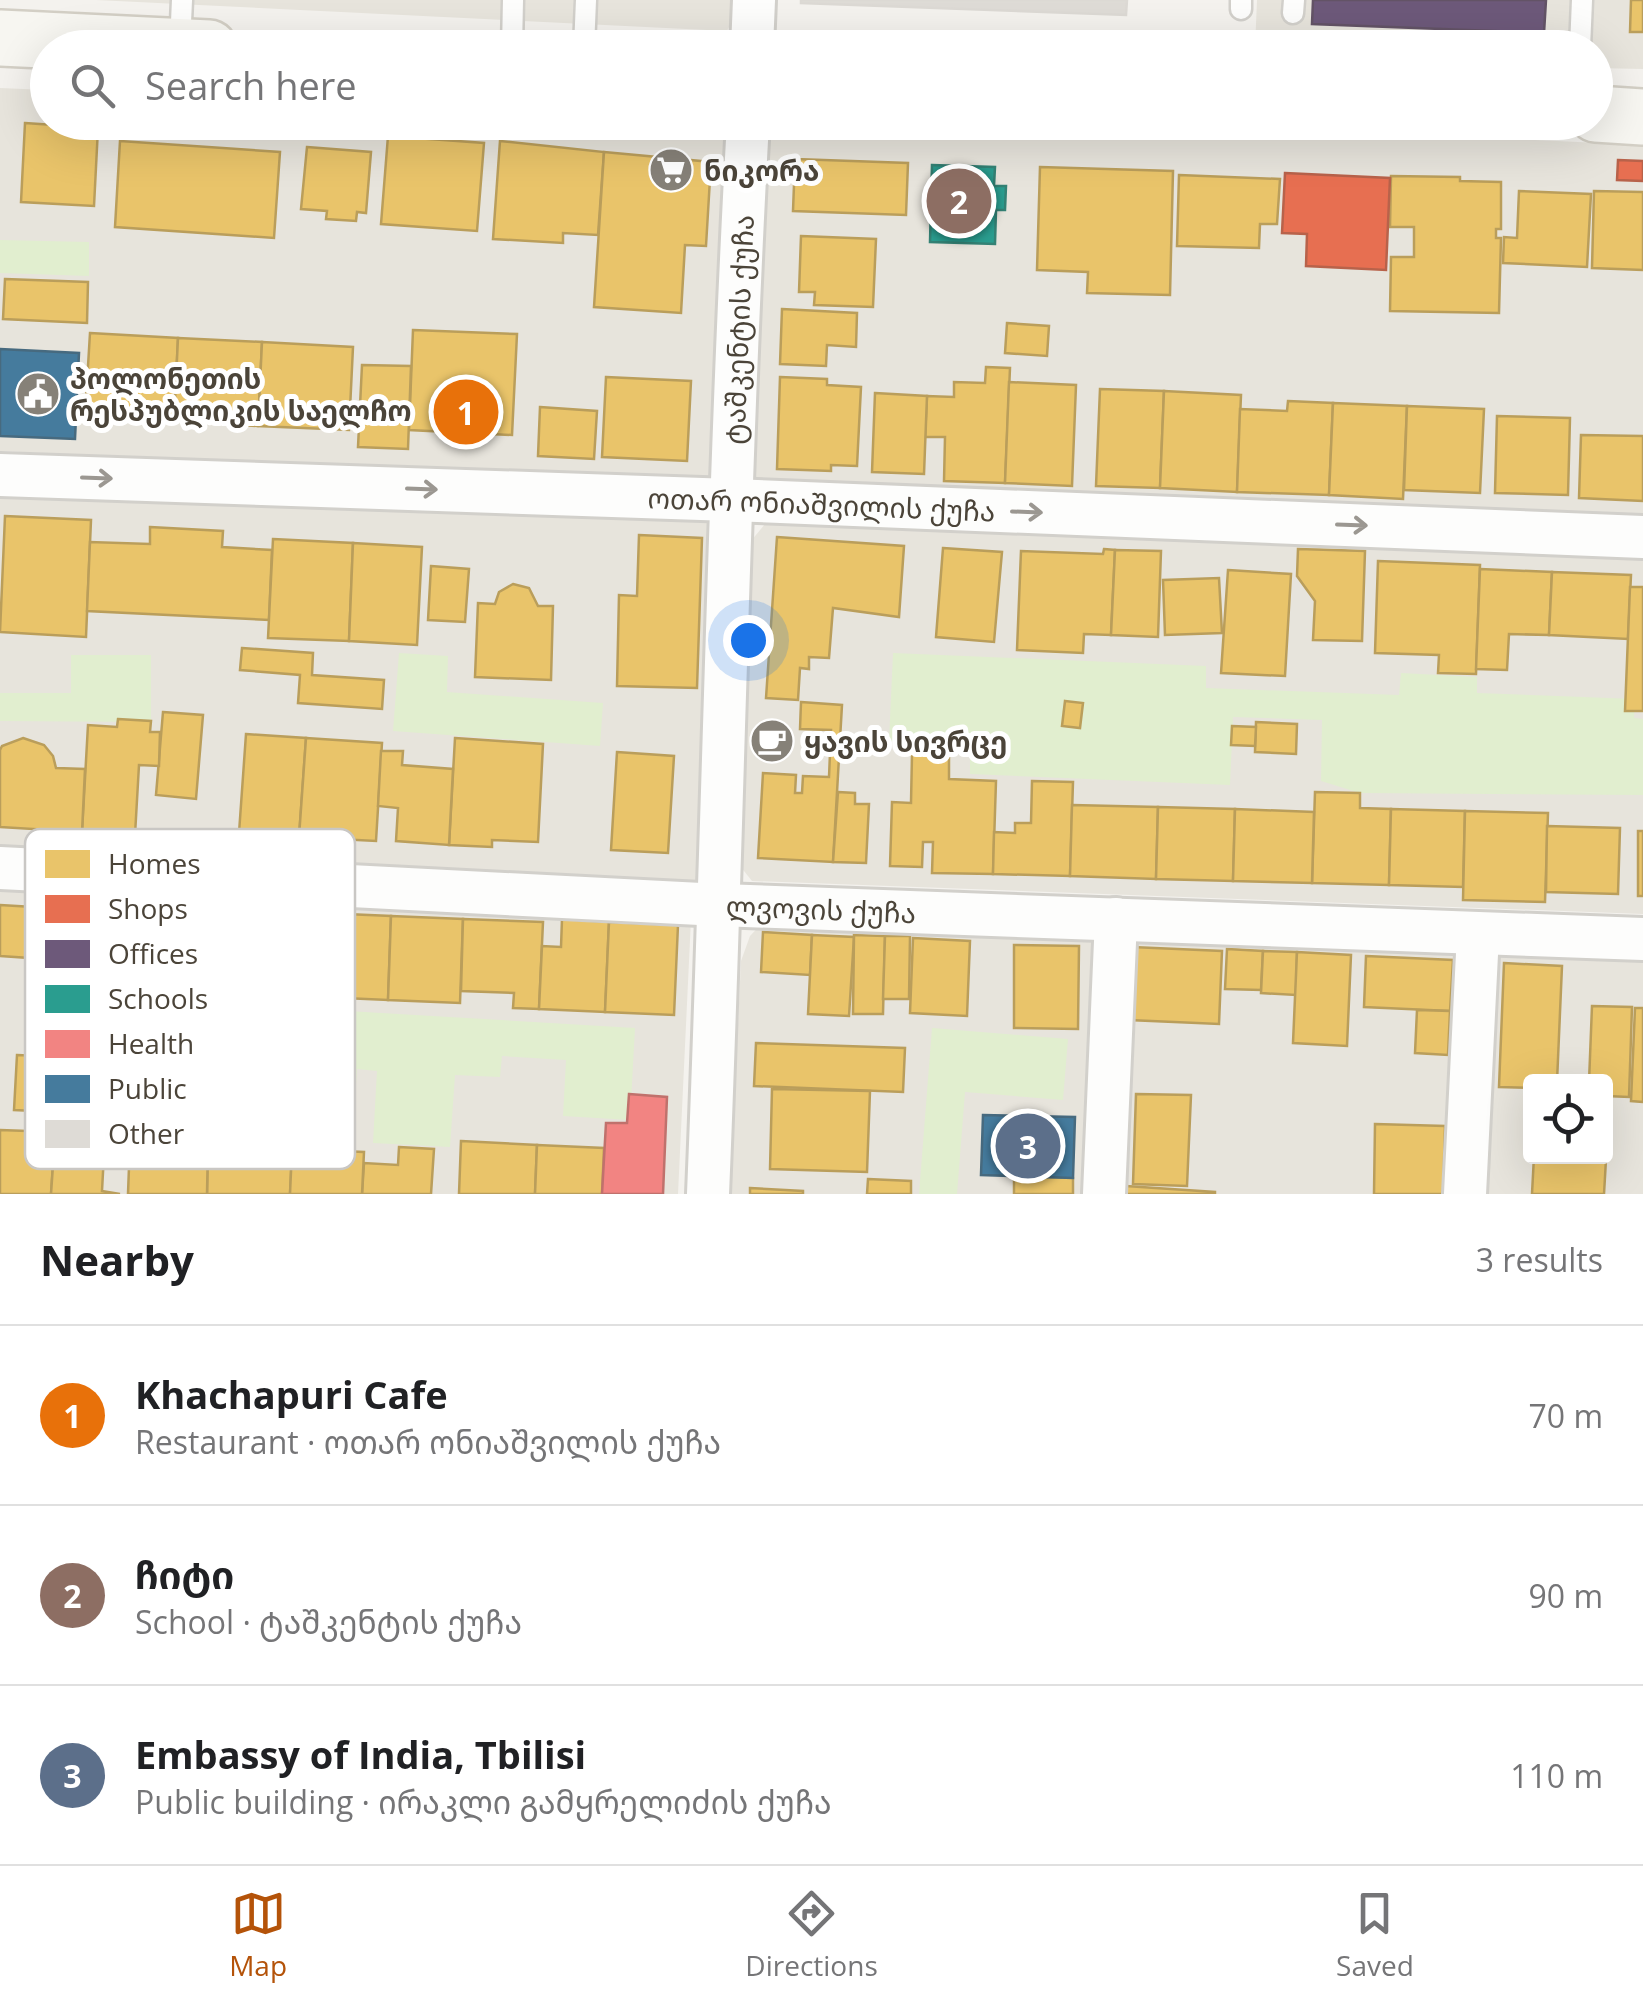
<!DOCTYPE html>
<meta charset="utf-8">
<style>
:root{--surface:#fff;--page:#f6f6f6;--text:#202124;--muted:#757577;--line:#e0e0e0;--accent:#b45309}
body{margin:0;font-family:"Open Sans","Noto Sans Georgian",sans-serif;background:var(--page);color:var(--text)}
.controls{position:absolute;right:30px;bottom:30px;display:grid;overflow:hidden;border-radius:10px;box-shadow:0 10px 40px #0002}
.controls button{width:90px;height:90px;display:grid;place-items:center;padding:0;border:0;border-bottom:2px solid var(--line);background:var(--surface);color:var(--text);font:50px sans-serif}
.you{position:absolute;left:748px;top:640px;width:35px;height:35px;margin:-25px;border:8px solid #fff;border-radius:50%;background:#1a73e8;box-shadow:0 0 0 15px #1a73e833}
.badge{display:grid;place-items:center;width:65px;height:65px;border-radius:50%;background:var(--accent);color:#fff;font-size:32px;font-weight:700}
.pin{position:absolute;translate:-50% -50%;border:5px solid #fff;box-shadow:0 2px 10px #0006}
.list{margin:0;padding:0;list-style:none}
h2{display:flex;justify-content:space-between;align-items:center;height:130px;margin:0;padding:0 40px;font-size:42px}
h2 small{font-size:32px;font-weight:400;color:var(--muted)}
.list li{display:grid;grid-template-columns:65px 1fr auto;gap:30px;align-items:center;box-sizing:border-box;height:180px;padding:0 40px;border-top:2px solid var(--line)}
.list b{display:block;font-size:38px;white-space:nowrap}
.list p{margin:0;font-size:32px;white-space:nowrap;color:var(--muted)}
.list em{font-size:32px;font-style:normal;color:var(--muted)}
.icon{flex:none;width:55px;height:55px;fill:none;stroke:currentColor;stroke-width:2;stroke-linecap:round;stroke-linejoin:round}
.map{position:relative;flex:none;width:1643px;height:1194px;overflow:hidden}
.search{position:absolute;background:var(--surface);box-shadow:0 10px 40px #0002;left:30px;right:30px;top:30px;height:110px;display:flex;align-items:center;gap:25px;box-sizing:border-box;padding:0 35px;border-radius:55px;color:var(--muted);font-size:38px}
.sheet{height:670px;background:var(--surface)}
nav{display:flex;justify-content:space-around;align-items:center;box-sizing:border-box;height:140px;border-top:2px solid var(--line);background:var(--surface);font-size:28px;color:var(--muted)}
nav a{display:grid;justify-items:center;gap:5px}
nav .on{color:var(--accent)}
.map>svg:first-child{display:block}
</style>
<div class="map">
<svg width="1643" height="1194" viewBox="0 0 1643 1194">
<rect width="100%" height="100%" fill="#f4f2ee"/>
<!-- residential -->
<g fill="#e7e4dc" fill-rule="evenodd">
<polygon points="96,0 734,0 733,19 727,31"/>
<polygon points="1257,0 1643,0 1643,69 1596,68 1596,48 1255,48"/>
<polygon points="0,88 47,90 48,122 724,123 709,484 0,451"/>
<polygon points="765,123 1159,123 1643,145 1643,519 754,484"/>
<polygon points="0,493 707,519 697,888 0,856"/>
<polygon points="765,524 1643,557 1643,914 752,881 736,861 751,541"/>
<polygon points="0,889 691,919 678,1194 0,1194"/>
<polygon points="765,920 1103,931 1092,1194 730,1194 741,961 750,936"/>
<polygon points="1122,930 1463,945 1453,1194 1113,1194"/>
<path d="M 1490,946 L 1643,952 L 1643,1194 L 1480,1194 ZM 1530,1082 L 1606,1082 L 1606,1156 L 1530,1156 Z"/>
</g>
<!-- green -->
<g fill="#e1eecf">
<polygon points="0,240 89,242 89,276 0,273"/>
<polygon points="399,653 448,656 447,692 603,703 600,746 393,731"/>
<polygon points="893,653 1206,666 1206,688 1399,695 1401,673 1477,677 1477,693 1635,699 1634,718 1643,719 1643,795 1360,793 1321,781 1322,720 1233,717 1230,785 970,774 970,745 889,741"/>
<polygon points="71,655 151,655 151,722 0,721 0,693 71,693"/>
<polygon points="247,1005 635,1028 630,1120 563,1116 566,1060 502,1056 500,1077 455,1075 450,1147 373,1143 377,1071 357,1069 352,1146 298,1143 303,1066 243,1062"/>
<polygon points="932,1028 1068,1039 1063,1100 965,1092 957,1194 919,1194"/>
</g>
<!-- homes -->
<g fill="#e9c46a" stroke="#ba9e5b" stroke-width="2.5">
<polygon points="1631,0 1643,0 1643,32 1630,32"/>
<polygon points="25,123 98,128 94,206 21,202"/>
<polygon points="388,136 484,143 477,231 381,224"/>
<polygon points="120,141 280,152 274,238 115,227"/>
<polygon points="500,141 604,152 598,235 563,233 563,243 493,239"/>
<polygon points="307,147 371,152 366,213 357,212 356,221 326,219 327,211 301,209"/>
<polygon points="604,152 711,162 706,246 685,245 681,313 594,307"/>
<polygon points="795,159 908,163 906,215 793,211"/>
<polygon points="1040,167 1173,171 1170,295 1087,293 1088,272 1037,270"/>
<polygon points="1179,175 1280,179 1277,224 1260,224 1259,248 1177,246"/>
<polygon points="1391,176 1460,177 1460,181 1501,182 1501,229 1496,229 1496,238 1501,238 1499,313 1390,311 1391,257 1414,257 1414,227 1390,227"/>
<polygon points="1519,191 1591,194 1587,267 1503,263 1504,237 1517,238"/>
<polygon points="1594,191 1643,192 1643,270 1592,268"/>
<polygon points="801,236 876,239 873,307 814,305 815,292 799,292"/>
<polygon points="5,279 88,282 87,323 3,319"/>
<polygon points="782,309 857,313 856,347 827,345 826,366 780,364"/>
<polygon points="1007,323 1049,326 1047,356 1005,353"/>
<polygon points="413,330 517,334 512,435 409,430"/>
<polygon points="90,333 178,338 174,421 85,416"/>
<polygon points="178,338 262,342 258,426 174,421"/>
<polygon points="262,342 353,347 349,430 258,426"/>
<polygon points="362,365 411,366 408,449 358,447"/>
<polygon points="986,367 1010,368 1005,483 944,481 945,437 925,437 927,396 954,397 954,382 985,383"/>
<polygon points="606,377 691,381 687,461 602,457"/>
<polygon points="780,377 827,379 827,385 861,387 857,466 831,465 831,471 777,469"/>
<polygon points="1009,382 1076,385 1072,486 1005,483"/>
<polygon points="1100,389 1164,391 1160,488 1096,486"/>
<polygon points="1164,391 1241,395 1237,492 1160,488"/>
<polygon points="875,393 927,396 924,474 872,472"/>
<polygon points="1288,401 1333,403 1329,495 1237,492 1240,409 1287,411"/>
<polygon points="1333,403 1407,406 1403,499 1329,495"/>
<polygon points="1407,406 1484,409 1480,493 1404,490"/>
<polygon points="540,407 597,411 594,459 538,456"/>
<polygon points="1497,416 1570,418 1568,495 1495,493"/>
<polygon points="1581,435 1643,436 1643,501 1579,498"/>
<polygon points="5,516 91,520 86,637 0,632"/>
<polygon points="150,527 223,531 222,547 272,550 269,620 87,611 90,542 150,544"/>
<polygon points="639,535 702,538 697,688 617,686 619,595 637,596"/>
<polygon points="777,537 904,546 899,617 833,608 829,658 809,657 809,669 800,668 798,700 766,698"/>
<polygon points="273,539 353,543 349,641 268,638"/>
<polygon points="353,543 422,547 417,645 349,641"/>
<polygon points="943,548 1002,552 994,642 936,637"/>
<polygon points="1104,549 1115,550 1111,635 1084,634 1083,653 1017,650 1021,551 1103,554"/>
<polygon points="1298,549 1365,551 1362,641 1313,640 1315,601 1297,576"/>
<polygon points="1115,550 1161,551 1158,637 1111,635"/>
<polygon points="1378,561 1480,565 1476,674 1438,673 1439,655 1375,653"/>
<polygon points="431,566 469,569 465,622 428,620"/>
<polygon points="1480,569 1552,572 1549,635 1509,634 1507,670 1476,669"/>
<polygon points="1228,570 1291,574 1285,676 1221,673"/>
<polygon points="1552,572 1631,575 1628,639 1549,635"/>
<polygon points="1219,578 1222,633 1165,635 1163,580"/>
<polygon points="513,584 529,588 538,606 553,606 551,680 475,677 478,603 495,604 499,592"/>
<polygon points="1630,587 1643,587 1643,711 1625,711"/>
<polygon points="242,648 313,653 312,675 384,680 382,709 298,703 300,675 240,670"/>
<polygon points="1065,701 1083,703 1080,728 1062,726"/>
<polygon points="801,702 842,705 833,862 758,858 763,773 796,775 795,793 802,793 803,776 829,777 831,730 800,729"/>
<polygon points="163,712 203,715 196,799 156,795"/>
<polygon points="118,719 151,721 150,732 160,732 159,766 139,765 135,835 82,832 88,725 117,727"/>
<polygon points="1256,722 1297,724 1296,754 1255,752"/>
<polygon points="1232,726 1256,727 1255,746 1231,745"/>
<polygon points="246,734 306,738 299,837 239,833"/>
<polygon points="23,738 44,745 53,756 56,768 85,769 82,832 0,827 0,750 2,746"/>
<polygon points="306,738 382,743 376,841 299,837"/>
<polygon points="455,738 543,744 538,842 492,840 492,847 449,845"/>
<polygon points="924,742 944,742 944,758 949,758 949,779 996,781 993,874 932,873 933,842 923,842 922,867 890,866 892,802 911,803 912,754 923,755"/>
<polygon points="381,751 403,751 402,765 453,769 449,845 396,841 398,808 378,806"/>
<polygon points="617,752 674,756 668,853 611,850"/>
<polygon points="1032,781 1073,782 1070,876 993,874 994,832 1015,833 1015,823 1031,823"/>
<polygon points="838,792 855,793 855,804 869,804 866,863 833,862"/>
<polygon points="1315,792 1360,793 1360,808 1391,809 1389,885 1312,883"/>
<polygon points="1072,805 1158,807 1156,879 1070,876"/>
<polygon points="1158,807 1235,809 1233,881 1156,879"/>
<polygon points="1235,809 1314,812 1312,883 1233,881"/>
<polygon points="1391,809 1465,811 1463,887 1389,885"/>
<polygon points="1465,811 1548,813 1545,902 1463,900"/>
<polygon points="1547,826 1620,828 1618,894 1546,892"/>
<rect x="1638" y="831" width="5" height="65"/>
<polygon points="0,905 67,909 61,1002 26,1000 29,958 0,956"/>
<polygon points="323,913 391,916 388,1000 344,998 345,970 320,968"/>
<polygon points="391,916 463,919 460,1003 388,1000"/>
<polygon points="463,919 543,922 539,1009 513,1008 514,993 461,991"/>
<polygon points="562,919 609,922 605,1012 539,1009 542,946 561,947"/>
<polygon points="609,922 678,925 674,1015 605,1012"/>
<polygon points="763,932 812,935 810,975 761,972"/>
<polygon points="812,935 854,937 849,1016 808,1014"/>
<polygon points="854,935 885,936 883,1014 853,1014"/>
<polygon points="885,936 910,936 909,999 883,999"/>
<polygon points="913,938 970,941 967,1016 910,1013"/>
<polygon points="1014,945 1079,946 1078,1029 1014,1028"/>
<polygon points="1132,947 1222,951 1219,1024 1129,1020"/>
<polygon points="1227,949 1263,951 1261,990 1225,989"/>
<polygon points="1263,951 1297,952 1296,995 1261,993"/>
<polygon points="1297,952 1351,955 1347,1046 1293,1043"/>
<polygon points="1366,956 1453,960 1450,1011 1364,1007"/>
<polygon points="1504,963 1562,966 1557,1082 1530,1082 1530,1088 1499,1087"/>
<polygon points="1592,1006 1632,1007 1629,1097 1606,1096 1606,1082 1589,1082"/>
<polygon points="1635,1008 1643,1008 1643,1102 1631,1101"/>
<polygon points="1417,1010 1450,1011 1448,1055 1415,1053"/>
<polygon points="756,1043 905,1048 903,1092 754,1086"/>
<polygon points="17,1055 61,1057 58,1112 14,1110"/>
<polygon points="260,1067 296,1068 290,1194 207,1194 208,1143 230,1129 256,1129"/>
<polygon points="772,1089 870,1091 867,1172 770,1169"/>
<polygon points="1136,1094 1191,1095 1187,1186 1133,1184"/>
<polygon points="1375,1124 1445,1126 1443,1194 1374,1194"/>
<polygon points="1606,1125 1608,1125 1604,1194 1532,1194 1534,1156 1606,1156"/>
<polygon points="0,1130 55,1132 51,1194 0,1194"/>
<polygon points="130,1140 208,1143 207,1194 128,1194"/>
<polygon points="461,1141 537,1145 535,1194 459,1194"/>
<polygon points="537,1145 604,1148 602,1194 535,1194"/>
<polygon points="399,1147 434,1149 431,1194 362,1194 364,1163 398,1165"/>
<polygon points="292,1149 364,1152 362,1194 290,1194"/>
<polygon points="54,1151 104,1154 102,1191 120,1194 51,1194"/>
<polygon points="1014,1176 1073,1178 1073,1194 1014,1194"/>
<polygon points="868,1179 911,1181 911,1194 867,1194"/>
<polygon points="1126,1186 1215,1192 1215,1194 1126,1194"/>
<polygon points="750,1188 803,1191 803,1194 750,1194"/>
</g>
<!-- shops -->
<g fill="#e76f51" stroke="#b8624a" stroke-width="2.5">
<polygon points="1618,160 1643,161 1643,181 1617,180"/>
<polygon points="1285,173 1390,178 1386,270 1306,266 1307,234 1282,233"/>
</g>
<!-- offices -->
<polygon fill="#6d597a" stroke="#635366" stroke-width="2.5" points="1313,0 1546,0 1544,33 1312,24"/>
<!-- schools -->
<polygon fill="#2a9d8f" stroke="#348275" stroke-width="2.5" points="932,165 995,167 994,186 1006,186 1005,210 996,210 995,244 930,242"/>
<!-- health -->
<polygon fill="#f28482" stroke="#c0716c" stroke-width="2.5" points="629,1094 667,1097 663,1194 602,1194 606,1123 627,1123"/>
<!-- public -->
<g fill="#457b9d" stroke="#476a7f" stroke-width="2.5">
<polygon points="0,349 79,353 75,439 0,436"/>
<polygon points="983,1115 1075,1117 1073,1178 981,1175"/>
</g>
<!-- building -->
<polygon fill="#dedbd6" stroke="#dcd9d4" stroke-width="2.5" points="801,0 1127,0 1126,15 801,3"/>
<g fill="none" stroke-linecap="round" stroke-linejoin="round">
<defs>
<g id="service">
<polyline points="1241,9 1241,0"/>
<polyline points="1293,13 1294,0"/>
<polyline points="180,44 182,0"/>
<polyline points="512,48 513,0"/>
<polyline points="584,48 586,0"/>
<polyline points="1580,48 1582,0"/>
</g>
<g id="minor">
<polyline points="752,48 754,0"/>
<path id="s1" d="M 0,475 L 731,500 L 1643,537"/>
<path id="s2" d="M 0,868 L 720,905 L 1643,939"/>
<path id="s3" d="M 708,1194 C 723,837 728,479 748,122"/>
<polyline points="1104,1194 1116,919"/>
<polyline points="1465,1194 1478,934"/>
</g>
<g id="secondary">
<polyline points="0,38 209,48"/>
<polyline points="1596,114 1643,117"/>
</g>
</defs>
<!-- service casing -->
<use href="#service" stroke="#d2d0cb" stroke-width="25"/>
<!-- minor casing -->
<use href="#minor" stroke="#d2d0cb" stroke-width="48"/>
<!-- secondary casing -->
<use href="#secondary" stroke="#d3cfc5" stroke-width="60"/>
<!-- service -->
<use href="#service" stroke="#fdfdfc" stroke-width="20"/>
<!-- minor -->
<use href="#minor" stroke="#fdfdfc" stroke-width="42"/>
<!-- secondary -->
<use href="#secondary" stroke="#f7f6f1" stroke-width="55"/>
</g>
<!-- one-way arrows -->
<defs><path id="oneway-shaft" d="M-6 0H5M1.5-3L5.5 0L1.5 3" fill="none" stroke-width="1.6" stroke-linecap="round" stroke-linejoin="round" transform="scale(2.5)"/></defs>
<g stroke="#9b9791">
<use href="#oneway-shaft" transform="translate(97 478) rotate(2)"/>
<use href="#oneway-shaft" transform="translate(422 489) rotate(2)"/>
<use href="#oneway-shaft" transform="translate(1027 512) rotate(2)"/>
<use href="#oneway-shaft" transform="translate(1352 525) rotate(2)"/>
</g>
<!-- icons -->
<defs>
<symbol id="supermarket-disc" viewBox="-11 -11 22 22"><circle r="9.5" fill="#868178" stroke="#fff"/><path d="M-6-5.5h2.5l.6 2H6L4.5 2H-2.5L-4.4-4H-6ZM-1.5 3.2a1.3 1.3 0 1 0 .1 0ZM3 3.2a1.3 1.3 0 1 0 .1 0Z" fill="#fff"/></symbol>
<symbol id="civic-disc" viewBox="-11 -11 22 22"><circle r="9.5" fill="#868178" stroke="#fff"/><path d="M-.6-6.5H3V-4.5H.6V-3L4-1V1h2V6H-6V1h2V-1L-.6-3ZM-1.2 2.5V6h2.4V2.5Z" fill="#fff"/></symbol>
<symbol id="cafe-disc" viewBox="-11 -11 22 22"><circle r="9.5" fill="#868178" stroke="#fff"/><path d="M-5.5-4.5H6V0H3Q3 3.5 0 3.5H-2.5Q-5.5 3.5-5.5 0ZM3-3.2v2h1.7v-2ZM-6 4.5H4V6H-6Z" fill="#fff"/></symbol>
</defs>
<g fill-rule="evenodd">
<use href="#supermarket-disc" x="646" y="145" width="50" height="50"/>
<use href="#civic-disc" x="13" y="369" width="50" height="50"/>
<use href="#cafe-disc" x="747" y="716" width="50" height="50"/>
</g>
<g text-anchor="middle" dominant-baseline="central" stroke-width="10" stroke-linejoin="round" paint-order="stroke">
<!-- poi labels -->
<g font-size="28" font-weight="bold" fill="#4b4439" stroke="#fff" text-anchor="start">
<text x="704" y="170">ნიკორა</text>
<text x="70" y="378">პოლონეთის<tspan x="70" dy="32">რესპუბლიკის საელჩო</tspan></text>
<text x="804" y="741">ყავის სივრცე</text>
</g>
<!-- street labels -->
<g font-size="28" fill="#4b4439" stroke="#fff">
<text stroke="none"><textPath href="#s3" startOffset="865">ტაშკენტის ქუჩა</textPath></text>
<text stroke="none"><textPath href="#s1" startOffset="822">ოთარ ონიაშვილის ქუჩა</textPath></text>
<text stroke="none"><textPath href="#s2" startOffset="822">ლვოვის ქუჩა</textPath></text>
</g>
</g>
<!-- legend -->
<rect x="25" y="829" width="330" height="340" rx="15" fill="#fff" stroke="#c9c7c4" stroke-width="2.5"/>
<rect x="45" y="850" width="45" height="28" fill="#e9c46a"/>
<rect x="45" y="895" width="45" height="28" fill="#e76f51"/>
<rect x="45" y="940" width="45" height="28" fill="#6d597a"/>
<rect x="45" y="985" width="45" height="28" fill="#2a9d8f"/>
<rect x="45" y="1030" width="45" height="28" fill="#f28482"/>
<rect x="45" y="1075" width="45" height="28" fill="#457b9d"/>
<rect x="45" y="1120" width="45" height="28" fill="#dedbd6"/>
<g font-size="28" fill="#4b4439">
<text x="108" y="874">Homes</text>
<text x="108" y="919">Shops</text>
<text x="108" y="964">Offices</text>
<text x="108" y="1009">Schools</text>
<text x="108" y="1054">Health</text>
<text x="108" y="1099">Public</text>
<text x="108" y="1144">Other</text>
</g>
</svg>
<div class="controls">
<button><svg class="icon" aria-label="locate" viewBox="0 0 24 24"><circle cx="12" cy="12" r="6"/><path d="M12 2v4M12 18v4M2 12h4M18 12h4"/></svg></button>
</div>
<div class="you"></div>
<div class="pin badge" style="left:466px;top:412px;background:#e8710a">1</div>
<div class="pin badge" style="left:959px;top:201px;background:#8d6e63">2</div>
<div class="pin badge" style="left:1028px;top:1146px;background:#5c6f8a">3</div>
<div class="search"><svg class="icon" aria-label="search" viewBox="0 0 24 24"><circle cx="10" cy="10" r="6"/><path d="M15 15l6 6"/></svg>Search here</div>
</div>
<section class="sheet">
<h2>Nearby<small>3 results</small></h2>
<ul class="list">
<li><span class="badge" style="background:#e8710a">1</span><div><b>Khachapuri Cafe</b><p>Restaurant · ოთარ ონიაშვილის ქუჩა</p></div><em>70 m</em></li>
<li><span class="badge" style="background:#8d6e63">2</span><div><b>ჩიტი</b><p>School · ტაშკენტის ქუჩა</p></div><em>90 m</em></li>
<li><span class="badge" style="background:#5c6f8a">3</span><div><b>Embassy of India, Tbilisi</b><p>Public building · ირაკლი გამყრელიძის ქუჩა</p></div><em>110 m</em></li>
</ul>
</section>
<nav>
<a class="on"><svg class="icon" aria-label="map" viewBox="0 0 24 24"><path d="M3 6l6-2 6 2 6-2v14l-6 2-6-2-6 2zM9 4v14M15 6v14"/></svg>Map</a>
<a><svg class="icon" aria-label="directions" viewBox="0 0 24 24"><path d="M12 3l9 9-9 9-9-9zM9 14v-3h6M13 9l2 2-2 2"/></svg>Directions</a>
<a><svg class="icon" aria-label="saved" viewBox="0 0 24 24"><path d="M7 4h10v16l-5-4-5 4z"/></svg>Saved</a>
</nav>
